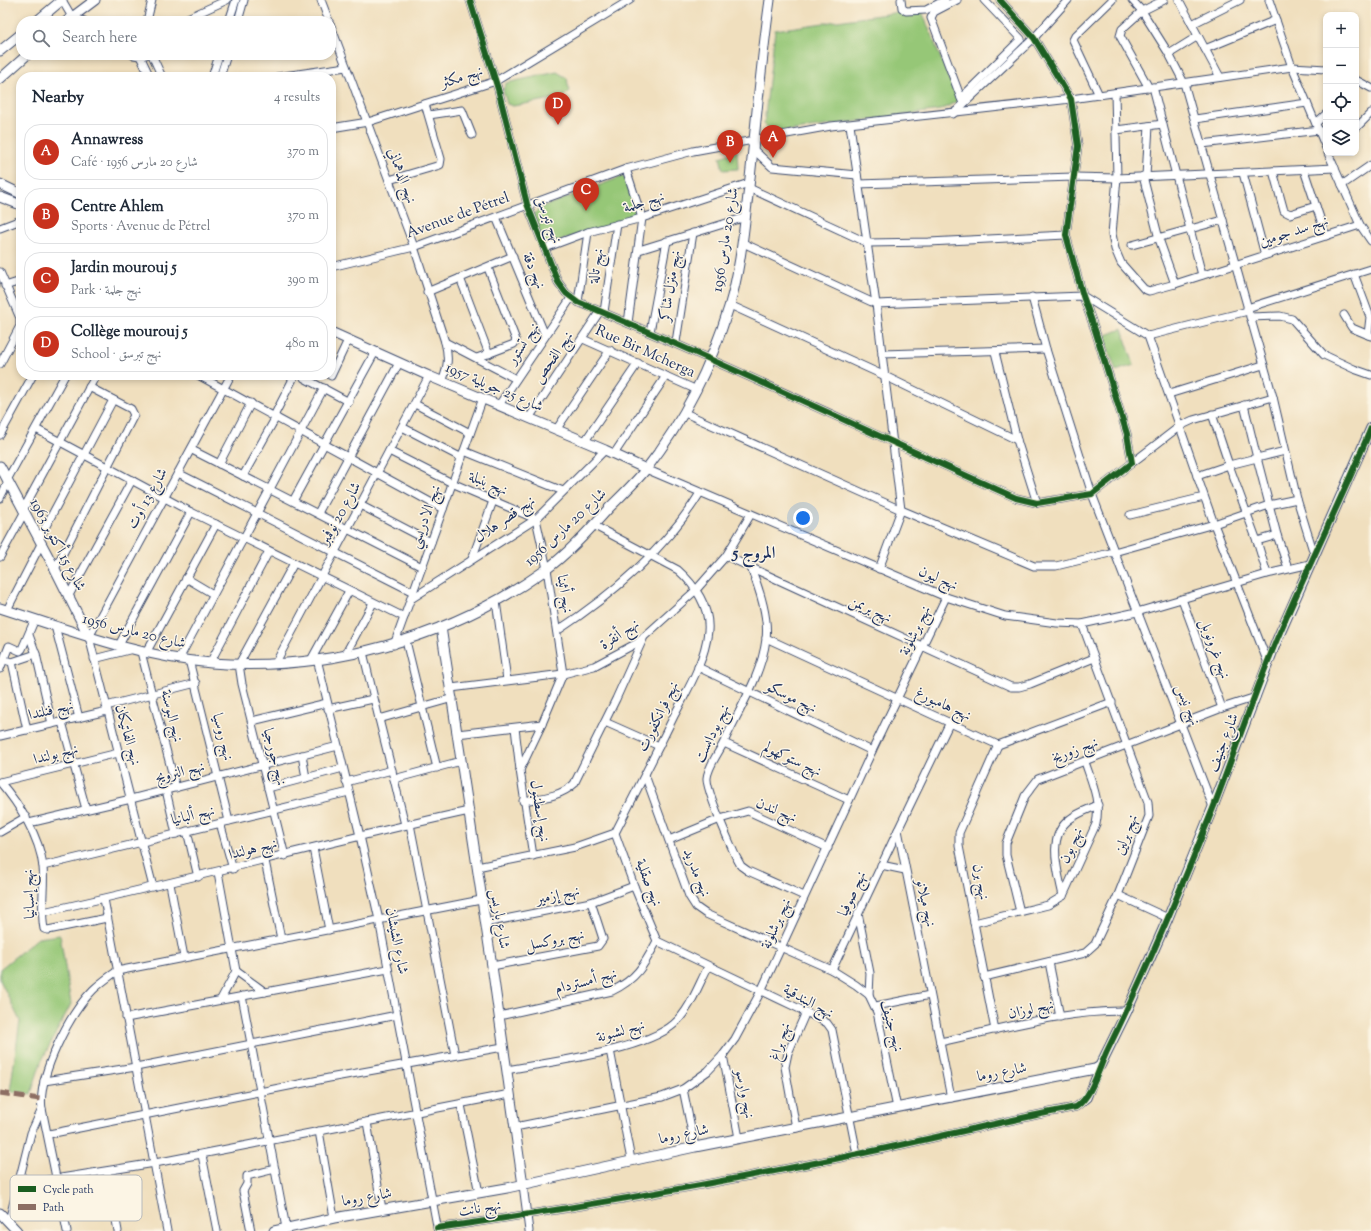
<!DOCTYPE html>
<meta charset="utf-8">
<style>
:root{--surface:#fff;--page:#f6f6f7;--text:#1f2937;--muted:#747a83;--line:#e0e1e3;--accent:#c8321e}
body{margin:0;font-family:"Sorts Mill Goudy",Amiri,serif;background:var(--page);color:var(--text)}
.controls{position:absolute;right:12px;top:12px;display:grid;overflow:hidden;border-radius:8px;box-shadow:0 2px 6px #0003}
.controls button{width:36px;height:36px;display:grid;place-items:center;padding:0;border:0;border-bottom:1px solid var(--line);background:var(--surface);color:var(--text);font:20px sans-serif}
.you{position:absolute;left:803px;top:518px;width:14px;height:14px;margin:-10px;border:3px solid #fff;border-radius:50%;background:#1a73e8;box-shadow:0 0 0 6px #1a73e833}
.badge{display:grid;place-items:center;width:26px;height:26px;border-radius:50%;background:var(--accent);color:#fff;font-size:13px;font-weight:700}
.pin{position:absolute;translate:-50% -33px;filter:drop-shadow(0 1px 2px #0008)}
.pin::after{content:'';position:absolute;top:21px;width:14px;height:12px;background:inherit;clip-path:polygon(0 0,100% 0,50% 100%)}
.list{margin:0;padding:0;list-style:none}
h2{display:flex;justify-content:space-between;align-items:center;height:52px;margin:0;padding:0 16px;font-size:17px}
h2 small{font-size:13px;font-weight:400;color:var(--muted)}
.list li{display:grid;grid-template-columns:26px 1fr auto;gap:12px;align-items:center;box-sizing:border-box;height:56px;margin:0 8px 8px;padding:0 8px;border:1px solid var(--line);border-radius:16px}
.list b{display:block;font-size:15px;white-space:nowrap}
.list p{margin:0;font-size:13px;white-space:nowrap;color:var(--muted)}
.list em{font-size:13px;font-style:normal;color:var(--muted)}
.icon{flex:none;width:22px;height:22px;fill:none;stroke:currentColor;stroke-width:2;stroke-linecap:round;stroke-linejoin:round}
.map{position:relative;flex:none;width:1371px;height:1231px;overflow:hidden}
.search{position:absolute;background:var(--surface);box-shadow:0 2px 6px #0003;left:16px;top:16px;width:320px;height:44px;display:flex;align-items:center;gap:10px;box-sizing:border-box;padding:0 14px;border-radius:16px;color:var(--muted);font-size:15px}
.panel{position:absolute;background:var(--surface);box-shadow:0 2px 6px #0003;left:16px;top:72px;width:320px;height:308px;border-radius:16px}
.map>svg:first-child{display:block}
</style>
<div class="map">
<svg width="1371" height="1231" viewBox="0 0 1371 1231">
<rect width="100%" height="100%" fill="#fcf5e5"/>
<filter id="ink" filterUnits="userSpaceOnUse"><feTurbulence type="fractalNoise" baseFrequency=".025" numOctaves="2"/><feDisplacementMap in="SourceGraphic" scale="8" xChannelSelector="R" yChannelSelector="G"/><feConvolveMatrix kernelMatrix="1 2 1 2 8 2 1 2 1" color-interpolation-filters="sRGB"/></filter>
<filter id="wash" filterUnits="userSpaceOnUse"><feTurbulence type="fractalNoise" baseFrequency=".012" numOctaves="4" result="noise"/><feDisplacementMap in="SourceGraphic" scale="16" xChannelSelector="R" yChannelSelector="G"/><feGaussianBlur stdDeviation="0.9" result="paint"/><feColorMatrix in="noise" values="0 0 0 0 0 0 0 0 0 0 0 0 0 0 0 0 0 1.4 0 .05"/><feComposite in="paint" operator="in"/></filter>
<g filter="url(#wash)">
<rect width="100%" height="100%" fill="#f0dfbe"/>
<!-- green -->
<g fill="#96c777" stroke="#587b6a">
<polygon points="921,9 958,101 940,110 773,133 764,124 775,30"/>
<polygon points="557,72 567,78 569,91 563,97 513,106 507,104 503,90 506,83"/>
<polygon points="737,151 738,169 723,170 720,157"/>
<polygon points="624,176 637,217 545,245 532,215 542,207"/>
<polygon points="1122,329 1134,365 1116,371 1104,336"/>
<polygon points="60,935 71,1004 41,1062 31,1094 10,1091 20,1021 0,980 0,969 38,938"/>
</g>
</g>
<g filter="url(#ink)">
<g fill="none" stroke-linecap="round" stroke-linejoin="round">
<defs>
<g id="minor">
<polyline points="62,0 72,17 84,21"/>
<polyline points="321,0 329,21"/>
<path d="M 470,0 L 498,89 L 527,204 L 558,282 L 566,293 L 578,302 C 725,363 870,433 1016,498 L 1037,503 L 1092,494 L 1132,463 L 1127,434 L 1095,330 L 1083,296 L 1066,235 L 1078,146 L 1071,99 L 1034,38 L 1000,0"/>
<polyline points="901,0 902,8 906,11 926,10 945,0"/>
<polyline points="957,0 934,12 931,18 962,101"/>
<polyline points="1132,0 1142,11 1164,0"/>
<polyline points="1179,0 1220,77"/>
<polyline points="1269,0 1292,67 1326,148"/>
<polyline points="147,21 152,0"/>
<polyline points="181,21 227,0"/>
<polyline points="229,21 236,0"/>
<polyline points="238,21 244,0"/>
<polyline points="1192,24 1240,0"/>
<path d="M 331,26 L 414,247 L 445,342 C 449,357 448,367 442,382"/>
<polyline points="1205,49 1276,20"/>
<polyline points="1169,54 1198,36"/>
<polyline points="133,55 140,56 146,55"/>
<polyline points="152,55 162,77"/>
<polyline points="140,56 150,77"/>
<polyline points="212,77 219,55"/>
<polyline points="220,77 227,55"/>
<polyline points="277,77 346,67"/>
<polyline points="1356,80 1371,88"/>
<polyline points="1153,87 1202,275"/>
<polyline points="1149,88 1120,36 1122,29 1142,11 1169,54 1184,83 1273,397 1297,499 1314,554"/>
<polyline points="1115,93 1117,178 1112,234 1115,249 1121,263 1144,289 1149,291 1175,284 1360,225"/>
<polyline points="1099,95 1073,40 1075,36 1112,0"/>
<polyline points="961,98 1021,39 984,0"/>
<polyline points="953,114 1034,38 1068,0"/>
<polyline points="429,115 462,110 472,135"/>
<polyline points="1195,119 1307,103"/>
<polyline points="1316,123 1326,114"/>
<polyline points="850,125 876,304 901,510 879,569"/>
<polyline points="331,128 368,122 496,81 630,0"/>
<polyline points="1356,128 1371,113"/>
<polyline points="1116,130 1163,124"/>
<polyline points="1202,144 1319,130"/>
<polyline points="753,149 772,167 857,175"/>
<polyline points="1328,153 1360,225 1371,241"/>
<polyline points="626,169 642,218 628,323"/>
<polyline points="1304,170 1326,236"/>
<polyline points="1273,171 1284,211 1290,214 1316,206"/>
<polyline points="1243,173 1265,255"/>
<polyline points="1143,176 1159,239 1175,284"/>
<polyline points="1146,176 1149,126"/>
<polyline points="389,180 440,165 441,159 425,104"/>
<polyline points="858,184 1074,177 1117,178 1335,168"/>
<polyline points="1342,185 1371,165"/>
<polyline points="749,188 868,243 929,242 1066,235"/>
<polyline points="496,217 545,335"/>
<polyline points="0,228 21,220"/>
<polyline points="743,243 876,304 1083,296 1148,336 1214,524 1268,663"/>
<polyline points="1132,245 1223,220"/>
<polyline points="545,248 588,232 642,218 749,183"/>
<polyline points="639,250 746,217"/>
<polyline points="331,267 414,247 626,169 693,151 831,126 1071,99 1292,67 1326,69"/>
<polyline points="0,272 20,318 20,326 0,364"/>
<polyline points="1354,274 1370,317 1368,335"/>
<polyline points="460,278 489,354"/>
<polyline points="5,286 21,281"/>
<polyline points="427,292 513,256"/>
<polyline points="1032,297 1046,349 1092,494 1213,807"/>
<polyline points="578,302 588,232"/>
<polyline points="730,305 885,376 1017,440"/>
<polyline points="1247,308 1371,269"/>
<polyline points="604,312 617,224"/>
<polyline points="1344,315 1352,328 1371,336"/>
<polyline points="1250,317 1280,316 1292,319 1324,355 1354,369 1371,375"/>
<polyline points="650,332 667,241"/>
<polyline points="1148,336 1248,311"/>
<polyline points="583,339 697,390"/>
<polyline points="445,342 516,379"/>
<polyline points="676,342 693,233"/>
<polyline points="995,352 1017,440 1037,503"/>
<polyline points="882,354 1046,349"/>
<polyline points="477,358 514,344 516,340 488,268"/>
<polyline points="198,375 443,509"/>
<polyline points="331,376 348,340"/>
<polyline points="304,378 349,402"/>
<polyline points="1169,394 1263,365"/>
<polyline points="415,404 470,433"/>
<polyline points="499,405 571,298"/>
<polyline points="1244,405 1257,458 1285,451"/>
<polyline points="685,413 901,510 1034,566 1056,566 1114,552 1214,524 1269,505 1297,499"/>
<polyline points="1212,414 1229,465 1257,458 1277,535 1288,568"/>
<polyline points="274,416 295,375"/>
<polyline points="529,418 600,311"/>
<polyline points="402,427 462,458"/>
<polyline points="36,429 191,512 404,617"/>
<polyline points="556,430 610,350"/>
<polyline points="0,435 33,375"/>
<polyline points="585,441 638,363"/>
<polyline points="192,450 422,567"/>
<polyline points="389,451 452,483 536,519 547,569 563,674 542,724 520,770 533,856"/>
<polyline points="464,451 563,491"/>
<polyline points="614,454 666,376"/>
<polyline points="1132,463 1180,426 1193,420 1273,397"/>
<polyline points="219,464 251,403"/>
<polyline points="646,469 946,597 1005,616 1057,623 1082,624 1137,612 1267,574 1310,564"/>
<polyline points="178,473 413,592"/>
<polyline points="243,476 276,417"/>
<polyline points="1197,476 1229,465 1257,541"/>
<polyline points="7,480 65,375"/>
<polyline points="0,498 8,482"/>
<polyline points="293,501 375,352"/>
<polyline points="360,505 431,542"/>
<polyline points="23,510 96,375"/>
<polyline points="318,513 399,363"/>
<polyline points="1130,515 1204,497"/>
<polyline points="39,539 113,400"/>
<polyline points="726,556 1011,687 1019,687 1030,684 1094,658"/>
<polyline points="0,557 24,513"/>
<polyline points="472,559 493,501"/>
<path d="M 751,568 C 759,588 769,617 766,639 C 762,674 740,708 725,740 C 720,751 708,766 707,778 C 706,791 729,841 735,855 L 741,866 L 748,871 L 804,896"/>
<polyline points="55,569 134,415 131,409 89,387"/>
<polyline points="1267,574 1257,541 1277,535"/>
<polyline points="186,578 213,594"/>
<polyline points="68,597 132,480"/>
<polyline points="411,599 536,519 605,450"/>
<polyline points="1182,599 1222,708"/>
<polyline points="496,601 507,680"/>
<polyline points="7,610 41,544"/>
<polyline points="55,626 79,718"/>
<path d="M 557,631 C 612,595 665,550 700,493"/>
<polyline points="29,635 36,654 52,724"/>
<polyline points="766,638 998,745 1112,702"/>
<polyline points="406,641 437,768"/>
<polyline points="119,645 191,512"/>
<polyline points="394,645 483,398"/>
<polyline points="141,652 176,788"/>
<polyline points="363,652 379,719 453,698"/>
<polyline points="146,653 216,524"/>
<polyline points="345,655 373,603"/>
<polyline points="94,659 133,649"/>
<polyline points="179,659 324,388"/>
<polyline points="317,659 360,836 379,920 438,1231"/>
<polyline points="189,660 229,821"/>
<polyline points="311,660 349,591"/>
<polyline points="8,661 12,662 36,654"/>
<polyline points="12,662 27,730"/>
<polyline points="210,663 269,551"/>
<polyline points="275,664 429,376"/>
<polyline points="698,667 872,751"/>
<polyline points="0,669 9,646 20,651 22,649 35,619"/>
<polyline points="451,688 563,674 594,666 637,643 696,590 718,565 726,556 751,514"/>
<polyline points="106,706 196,683"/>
<polyline points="328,709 373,699"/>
<polyline points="379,719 394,779 461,761"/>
<polyline points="252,721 327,703"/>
<polyline points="62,722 86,809"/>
<polyline points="605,722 659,746"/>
<polyline points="950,722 898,830 951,1098"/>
<polyline points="515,728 520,770"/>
<polyline points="457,734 542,724"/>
<polyline points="0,736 107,711"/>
<polyline points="724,743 849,800"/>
<polyline points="302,755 306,778"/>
<polyline points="645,775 689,896 696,907 706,914 832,970 856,985 869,995 877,1012 897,1108"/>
<polyline points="394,779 405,825"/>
<path d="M 0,782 C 19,804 40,837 43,867 C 45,887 40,909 44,929 L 48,930 L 107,918"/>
<polyline points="0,782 118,753"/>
<polyline points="346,782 392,770"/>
<polyline points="268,788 343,768"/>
<polyline points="166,790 176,834"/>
<path d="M 523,801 C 541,798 560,797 574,784 L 616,699 L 643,639"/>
<polyline points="29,823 131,799 338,746"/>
<polyline points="220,823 233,869"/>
<polyline points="410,824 455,1055"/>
<polyline points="187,831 198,877"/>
<polyline points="0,832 26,817"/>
<polyline points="615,833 634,886 657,941"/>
<polyline points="669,840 720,819 748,811 828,848"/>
<polyline points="313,848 329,930"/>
<polyline points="285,856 242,684 239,664 294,563"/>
<polyline points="265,861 281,939"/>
<polyline points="881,865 905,870"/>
<polyline points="43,866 349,792"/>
<path d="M 477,867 L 575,847 L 615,833 C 635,794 655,755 674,716 C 688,689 705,661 708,631 C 710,607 695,585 678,570 L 593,525"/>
<polyline points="218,872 236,971 221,999"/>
<polyline points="170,884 184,957"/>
<polyline points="153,887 89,637 231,375"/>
<polyline points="1118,895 1168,918"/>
<path d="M 1063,896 C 1058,872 1046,836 1070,819 C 1078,813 1089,809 1098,805"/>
<polyline points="104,899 167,1231"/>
<path d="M 43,912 C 186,881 326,842 469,811"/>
<polyline points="1020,912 1006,855 1006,843 1025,796 1038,779 1222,708 1256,697"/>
<polyline points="858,913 870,973 869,995"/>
<polyline points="485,923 591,902 634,886"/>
<path d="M 974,923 L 1048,905 L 1063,896 L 1096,824 C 1101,802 1092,783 1085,762"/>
<polyline points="657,941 806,1012 827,1023 832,1030 857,1154"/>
<polyline points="1049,962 1060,1017"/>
<polyline points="492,966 598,946 603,939 591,902"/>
<polyline points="832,970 898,830"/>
<polyline points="236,971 265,992"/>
<polyline points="984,977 1085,953 1095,944 1118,895 1149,816 1148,802 1082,624"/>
<polyline points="242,996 286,1228"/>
<polyline points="876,1006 930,995"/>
<path d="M 499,1016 L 612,991 C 637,979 644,965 657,941"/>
<polyline points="126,1018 388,969"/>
<polyline points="995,1030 959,846 959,833 998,745"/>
<path d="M 940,1042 C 1001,1029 1065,1010 1127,1011"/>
<polyline points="610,1050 631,1160"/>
<polyline points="723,1055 739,1138"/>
<path d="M 507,1070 C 549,1062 643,1051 674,1024 C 690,1010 698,986 708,967"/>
<polyline points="44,1081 136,1067 397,1015"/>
<polyline points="683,1089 695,1147"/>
<polyline points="461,1105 479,1193"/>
<polyline points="367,1122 382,1209"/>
<polyline points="515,1127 662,1097 683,1089 708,1071 723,1055 735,1039 761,991 872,751 946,597"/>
<polyline points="796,1128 785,1067 788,1053 806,1012"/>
<polyline points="319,1131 334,1218"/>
<polyline points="49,1134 329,1078 503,1047"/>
<polyline points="202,1155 217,1231"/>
<polyline points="107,1172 118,1231"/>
<polyline points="17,1185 155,1163 510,1094"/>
<polyline points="523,1185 529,1231"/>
<polyline points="9,1221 31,1133 42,1109"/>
<path d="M 437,1228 C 578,1208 719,1183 859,1154 C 931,1139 1003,1121 1076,1107 L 1087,1098 L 1100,1066"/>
<path d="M 67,1231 L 42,1109 C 37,1076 70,1013 93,990 C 100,983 109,977 117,971 L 481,900"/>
<polyline points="251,1231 243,1191 247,1184 247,1176 275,1169"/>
</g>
<g id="tertiary">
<polyline points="37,21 62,0"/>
<polyline points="67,21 95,0"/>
<polyline points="0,51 21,34"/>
<polyline points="0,79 27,55"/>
<polyline points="0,184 21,194"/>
<polyline points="0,197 21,205"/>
<polyline points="331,332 429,376 605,450 646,469"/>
<polyline points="0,466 55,569 89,637"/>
<path d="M 0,608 C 69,630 139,657 211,663 C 328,672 448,639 544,571 C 567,555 590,529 609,508 C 622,495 636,482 647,468 C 685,419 711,366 729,307 C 741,268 744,227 749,187 C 756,125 761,62 770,0"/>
<polyline points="441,627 492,966 523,1185"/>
<polyline points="0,1213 17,1231"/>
<polyline points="274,1231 334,1218 507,1188 695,1147 1095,1069 1100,1066 1127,1011 1168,918 1213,807 1277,640 1371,428"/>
</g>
</defs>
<!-- minor casing -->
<use href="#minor" stroke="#3b496c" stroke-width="9"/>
<!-- tertiary casing -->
<use href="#tertiary" stroke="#3b496c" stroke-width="11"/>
<!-- minor -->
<use href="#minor" stroke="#fff" stroke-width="7"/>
<!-- tertiary -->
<use href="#tertiary" stroke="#fff" stroke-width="9"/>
<!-- quiet -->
<polyline stroke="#8d6e63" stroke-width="5" stroke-dasharray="10 5" stroke-linecap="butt" points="0,1093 40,1099"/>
<defs>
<g id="cycleway">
<path d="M 470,0 L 498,89 L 527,204 L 558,282 L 566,293 L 578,302 C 725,363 870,433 1016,498 L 1037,503 L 1092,494 L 1132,463 L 1127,434 L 1095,330 L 1083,296 L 1066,235 L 1078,146 L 1071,99 L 1034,38 L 1000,0"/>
<path d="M 437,1228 C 578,1208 719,1183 859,1154 C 931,1139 1003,1121 1076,1107 C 1092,1097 1099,1067 1108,1049 C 1147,970 1181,889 1214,806 C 1235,751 1254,694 1277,639 C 1307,568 1342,499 1371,428"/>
</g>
</defs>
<!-- cycleway casing -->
<use href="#cycleway" stroke="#fcf5e5" stroke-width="8"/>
<!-- cycleway -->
<use href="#cycleway" stroke="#1b5e20" stroke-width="6"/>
</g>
</g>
<g text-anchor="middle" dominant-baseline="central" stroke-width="3" stroke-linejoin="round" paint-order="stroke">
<!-- street labels -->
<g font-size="15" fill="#1b2f5e" stroke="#fcf5e5">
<text transform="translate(462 78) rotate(-18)">نهج مكثر</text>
<text transform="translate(401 176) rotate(70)">نهج الدهماني</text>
<text transform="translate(644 203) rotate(-17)">نهج جلمة</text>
<text transform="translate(458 216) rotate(-20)">Avenue de Pétrel</text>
<text transform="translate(548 220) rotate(69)">نهج تبرسق</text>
<text transform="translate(1294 232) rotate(-18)">نهج سد جومين</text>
<text transform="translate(726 240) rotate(-81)">شارع 20 مارس 1956</text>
<text transform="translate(597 266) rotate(-81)">نهج تالة</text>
<text transform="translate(533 271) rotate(67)">نهج دقة</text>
<text transform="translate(671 286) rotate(-81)">نهج منزل شاكر</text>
<text transform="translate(524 344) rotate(-56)">نهج تستور</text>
<text transform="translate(645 352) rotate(24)">Rue Bir Mcherga</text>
<text transform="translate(554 358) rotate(-56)">نهج الفحص</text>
<text transform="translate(494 388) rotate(23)">شارع 25 جويلية 1957</text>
<text transform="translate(488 484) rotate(24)">نهج بنبلة</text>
<text transform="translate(148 499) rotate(-61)">شارع 13 أوت</text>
<text transform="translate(341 514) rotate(-61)">شارع 20 نوفمبر</text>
<text transform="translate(426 517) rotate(-70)">نهج الادريسي</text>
<text transform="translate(505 520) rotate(-35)">نهج قصر هلال</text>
<text transform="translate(566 528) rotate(-43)">شارع 20 مارس 1956</text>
<text transform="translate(57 545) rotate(62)">شارع 15 أكتوبر 1963</text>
<text transform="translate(938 579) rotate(23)">نهج ليون</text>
<text transform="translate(564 594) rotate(81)">نهج أثينا</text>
<text transform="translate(870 610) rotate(25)">نهج بريمن</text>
<text transform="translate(916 631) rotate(-64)">نهج برشلونة</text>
<text transform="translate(134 632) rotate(14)">شارع 20 مارس 1956</text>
<text transform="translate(620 635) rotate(-33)">نهج أنقرة</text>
<text transform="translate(1214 649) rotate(70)">نهج غرونوبل</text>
<text transform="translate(791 698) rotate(26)">نهج موسكو</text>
<text transform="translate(943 705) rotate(25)">نهج هامبورغ</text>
<text transform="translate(1187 705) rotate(68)">نهج نيس</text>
<text transform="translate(51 711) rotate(-13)">نهج فنلندا</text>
<text transform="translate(171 716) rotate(76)">نهج البوسنة</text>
<text transform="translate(659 717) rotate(-64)">نهج فرانكفورت</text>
<text transform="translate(713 734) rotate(-64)">نهج بودابست</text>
<text transform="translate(127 735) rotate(75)">نهج الفاتيكان</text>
<text transform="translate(222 737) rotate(76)">نهج روسيا</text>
<text transform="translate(1224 743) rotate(-69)">شارع جنيف</text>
<text transform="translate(1075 751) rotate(-21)">نهج زوريخ</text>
<text transform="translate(56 755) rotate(-14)">نهج بولندا</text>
<text transform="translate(274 757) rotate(76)">نهج جورجيا</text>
<text transform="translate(792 760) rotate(25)">نهج ستوكهولم</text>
<text transform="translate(180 773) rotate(-14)">نهج النرويج</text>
<text transform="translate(539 811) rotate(81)">نهج إسطنبول</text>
<text transform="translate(776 811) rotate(23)">نهج لندن</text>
<text transform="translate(193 816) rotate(-13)">نهج ألبانيا</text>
<text transform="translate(1127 835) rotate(-69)">نهج برلين</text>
<text transform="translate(1072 846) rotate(-66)">نهج بون</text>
<text transform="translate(253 850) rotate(-14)">نهج هولندا</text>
<text transform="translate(696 873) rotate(68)">نهج مدريد</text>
<text transform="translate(980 882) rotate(79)">نهج برن</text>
<text transform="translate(648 883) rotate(69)">نهج صقلية</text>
<text transform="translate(30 894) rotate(-92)">نهج إسبانيا</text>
<text transform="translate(853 894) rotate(-65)">نهج صوفيا</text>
<text transform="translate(558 896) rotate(-12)">نهج إزمير</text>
<text transform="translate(925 903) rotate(78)">نهج ميلانو</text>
<text transform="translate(499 919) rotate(81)">شارع باريس</text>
<text transform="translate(777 924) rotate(-66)">نهج برشلونة</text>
<text transform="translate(396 941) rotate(79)">شارع الشيشان</text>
<text transform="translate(555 941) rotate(-11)">نهج بروكسل</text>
<text transform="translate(586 982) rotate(-15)">نهج أمستردام</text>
<text transform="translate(808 1002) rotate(29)">نهج البندقية</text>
<text transform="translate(1031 1010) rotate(-12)">نهج لوزان</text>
<text transform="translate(891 1026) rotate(75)">نهج جنيف</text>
<text transform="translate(621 1032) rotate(-16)">نهج لشبونة</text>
<text transform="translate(781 1042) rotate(-72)">نهج براغ</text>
<text transform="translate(1002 1073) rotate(-11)">شارع روما</text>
<text transform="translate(744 1094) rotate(79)">نهج وارسو</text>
<text transform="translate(684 1135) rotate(-12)">شارع روما</text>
<text transform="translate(367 1198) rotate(-10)">شارع روما</text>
<text transform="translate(480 1209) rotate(-8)">نهج نانت</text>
</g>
<!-- quarter labels -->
<g font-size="17" font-weight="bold" fill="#1b2f5e" stroke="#fcf5e5">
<text x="754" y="554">المروج 5</text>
</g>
</g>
<!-- legend -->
<rect x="10" y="1175" width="132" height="46" rx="6" fill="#fcf5e5" stroke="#b8babc" stroke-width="1"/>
<rect x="18" y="1186" width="18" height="6" fill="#1b5e20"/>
<rect x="18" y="1204" width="18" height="6" fill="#8d6e63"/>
<g font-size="11" fill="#1b2f5e">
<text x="43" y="1193">Cycle path</text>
<text x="43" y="1211">Path</text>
</g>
</svg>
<div class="controls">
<button>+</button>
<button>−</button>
<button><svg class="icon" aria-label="locate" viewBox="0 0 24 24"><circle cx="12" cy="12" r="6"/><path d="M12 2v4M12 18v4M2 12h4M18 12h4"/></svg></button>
<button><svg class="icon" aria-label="layers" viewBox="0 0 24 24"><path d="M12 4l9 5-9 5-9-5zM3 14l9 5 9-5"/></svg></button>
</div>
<div class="you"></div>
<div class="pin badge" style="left:773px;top:158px">A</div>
<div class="pin badge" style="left:730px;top:163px">B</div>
<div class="pin badge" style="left:586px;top:211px">C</div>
<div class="pin badge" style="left:558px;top:125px">D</div>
<div class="search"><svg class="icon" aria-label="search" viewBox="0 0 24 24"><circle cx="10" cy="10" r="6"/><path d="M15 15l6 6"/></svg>Search here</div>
<section class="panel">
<h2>Nearby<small>4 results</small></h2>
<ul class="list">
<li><span class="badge">A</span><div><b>Annawress</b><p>Café · شارع 20 مارس 1956</p></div><em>370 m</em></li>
<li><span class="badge">B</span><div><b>Centre Ahlem</b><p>Sports · Avenue de Pétrel</p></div><em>370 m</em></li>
<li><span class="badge">C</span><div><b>Jardin mourouj 5</b><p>Park · نهج جلمة</p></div><em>390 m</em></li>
<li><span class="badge">D</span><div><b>Collège mourouj 5</b><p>School · نهج تبرسق</p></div><em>480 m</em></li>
</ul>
</section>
</div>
